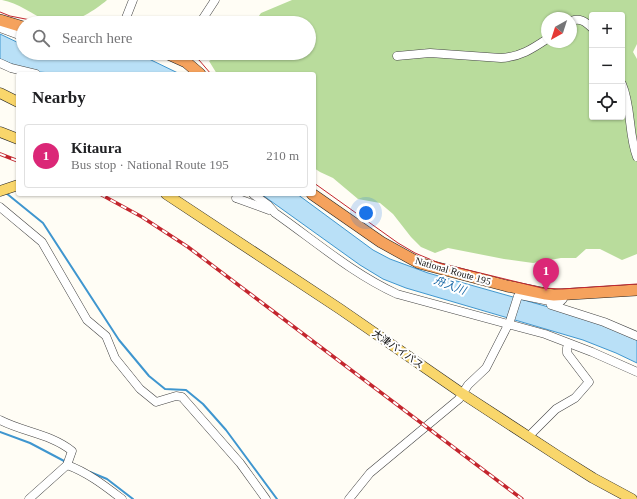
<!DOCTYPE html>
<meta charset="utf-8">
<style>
:root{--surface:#fff;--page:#f2f2f2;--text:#202124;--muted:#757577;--line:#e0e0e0;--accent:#db2777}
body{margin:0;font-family:"Times New Roman","Noto Sans JP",serif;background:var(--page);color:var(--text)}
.controls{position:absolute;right:12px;top:12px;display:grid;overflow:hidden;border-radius:4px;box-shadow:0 1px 3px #0004}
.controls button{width:36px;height:36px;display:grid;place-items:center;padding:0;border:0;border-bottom:1px solid var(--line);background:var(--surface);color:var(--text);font:20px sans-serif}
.compass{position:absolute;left:541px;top:12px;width:36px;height:36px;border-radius:50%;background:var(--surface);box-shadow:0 1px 3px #0004;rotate:219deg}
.you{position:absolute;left:366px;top:213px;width:14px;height:14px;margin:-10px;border:3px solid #fff;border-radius:50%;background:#1a73e8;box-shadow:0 0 0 6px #1a73e833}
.badge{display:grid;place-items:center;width:26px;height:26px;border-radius:50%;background:var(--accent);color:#fff;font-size:13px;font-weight:700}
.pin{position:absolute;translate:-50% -33px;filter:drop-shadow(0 1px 2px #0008)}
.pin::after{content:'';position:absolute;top:21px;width:14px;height:12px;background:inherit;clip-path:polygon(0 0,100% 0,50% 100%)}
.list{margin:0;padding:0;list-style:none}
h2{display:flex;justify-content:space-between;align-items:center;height:52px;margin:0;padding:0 16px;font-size:17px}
h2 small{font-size:13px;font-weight:400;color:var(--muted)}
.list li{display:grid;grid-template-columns:26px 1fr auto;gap:12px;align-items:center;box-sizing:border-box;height:64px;margin:0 8px 8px;padding:0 8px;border:1px solid var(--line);border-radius:4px}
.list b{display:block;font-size:15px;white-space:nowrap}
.list p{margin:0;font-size:13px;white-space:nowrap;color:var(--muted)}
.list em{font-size:13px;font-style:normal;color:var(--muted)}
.icon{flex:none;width:22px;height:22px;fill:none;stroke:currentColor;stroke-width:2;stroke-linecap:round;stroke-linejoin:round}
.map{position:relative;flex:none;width:637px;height:499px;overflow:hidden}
.search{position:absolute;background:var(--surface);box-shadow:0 1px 3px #0004;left:16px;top:16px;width:300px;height:44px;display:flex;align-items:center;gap:10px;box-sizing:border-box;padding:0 14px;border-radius:22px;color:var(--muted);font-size:15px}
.panel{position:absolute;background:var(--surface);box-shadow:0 1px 3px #0004;left:16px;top:72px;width:300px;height:124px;border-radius:4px}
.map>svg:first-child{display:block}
</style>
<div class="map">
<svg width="637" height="499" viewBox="0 0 637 499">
<rect width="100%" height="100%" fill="#fffdf5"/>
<!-- forest -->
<g fill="#b9dc9c" fill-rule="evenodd">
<path d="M 2,0 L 107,0 C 93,12 67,29 47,21 C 32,14 18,3 2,0 Z"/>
<path d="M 292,0 L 637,0 L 637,44 L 633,52 L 637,59 L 637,254 L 622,260 L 600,249 L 586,249 L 576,258 L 561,258 L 533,263 L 504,259 L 448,248 L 435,253 L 421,247 L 411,237 L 393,214 L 380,203 L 358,199 L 333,178 L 320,172 L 314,168 L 314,74 L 217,74 L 209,61 L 223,53 L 309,53 L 309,23 L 254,23 L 261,13 ZM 592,15 L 622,15 L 622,117 L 592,117 ZM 547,18 L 571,18 L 571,42 L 547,42 Z"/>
</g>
<!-- water -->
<g fill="#b9e0f7" stroke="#3f96cf">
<polygon points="0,34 23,45 23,53 105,53 131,55 149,59 180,74 63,74 39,72 19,67 0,59"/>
<polygon points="261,194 297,194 373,250 390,259 428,273 591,319 637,339 637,363 616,353 583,340 406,288 383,279 360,265"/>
</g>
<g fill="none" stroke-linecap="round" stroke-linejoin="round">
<!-- stream -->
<g stroke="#3f96cf" stroke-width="2">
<polyline points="6,193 43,223 119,340 149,376 165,389 186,390 203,404 226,430 277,499"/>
<polyline points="0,432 30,443 66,462"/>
<polyline points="90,472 107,479 133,499"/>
</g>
<defs>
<g id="minor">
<path d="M 571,21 C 580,18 585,21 592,28"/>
<polyline points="124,23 133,0"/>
<polyline points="200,23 215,0"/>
<polyline points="0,28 19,35 23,30"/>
<path d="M 397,56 L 430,53 L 501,58 C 520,57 532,49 547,39"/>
<polyline points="0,63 11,68 36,74"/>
<path d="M 622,84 C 632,107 628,134 637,157"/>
<path d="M 253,194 L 268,205 L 275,213 C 315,241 353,274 397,294 L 545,334 L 592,352 L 637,372"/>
<polyline points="236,198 269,210"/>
<polyline points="0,207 42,242 87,320 106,336 115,358 140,389 156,402 176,396 182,397 240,463 266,499"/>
<polyline points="551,305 604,322 637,336"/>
<path d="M 0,420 C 23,432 51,434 72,451 L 67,465 L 29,499"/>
<polyline points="529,436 556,409 575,398 589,382 567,353 567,348"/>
<path d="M 67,465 C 87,472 105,486 122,499"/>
<polyline points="349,499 370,473 459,399 468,385 486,368 510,321 518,296 520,295 559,303 563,299 563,295"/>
</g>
<g id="major">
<polyline points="0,93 18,102"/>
<polyline points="0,132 18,139"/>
<polyline points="0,191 18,185"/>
<polyline points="166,194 340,309 463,394 558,456 593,478 632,499"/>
</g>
<g id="highway">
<polyline points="0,20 23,27"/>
<polyline points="166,53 186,62 200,74"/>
<polyline points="312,194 381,242 419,263 507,286 546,294 554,295 637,290"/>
</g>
</defs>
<!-- minor casing -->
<use href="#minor" stroke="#444" stroke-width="9"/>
<!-- major casing -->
<use href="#major" stroke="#222" stroke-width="11"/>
<!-- highway casing -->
<use href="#highway" stroke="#222" stroke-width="12"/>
<!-- minor -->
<use href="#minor" stroke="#fff" stroke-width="8"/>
<!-- major -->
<use href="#major" stroke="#f9d66b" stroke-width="10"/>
<!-- highway -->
<use href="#highway" stroke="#f5a25d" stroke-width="11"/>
<!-- tram -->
<g stroke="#c4262e" stroke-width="1">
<polyline points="0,12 10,16 46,23"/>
<polyline points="188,53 199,60 211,74"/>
<polyline points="314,183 398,243 415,253 439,263 542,288 562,289 637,284"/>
</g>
<defs>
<g id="rail">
<polyline points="0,154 18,161"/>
<polyline points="100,194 142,217 188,247 522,499"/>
</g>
</defs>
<!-- rail casing -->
<use href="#rail" stroke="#c4262e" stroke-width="3.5"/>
<!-- rail -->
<use href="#rail" stroke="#fff" stroke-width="2" stroke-dasharray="6" stroke-linecap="butt"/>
</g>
<g text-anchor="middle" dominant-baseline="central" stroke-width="4" stroke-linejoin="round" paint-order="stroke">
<!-- street labels -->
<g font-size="10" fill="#111" stroke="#fff">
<text transform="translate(453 271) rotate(16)">National Route 195</text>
<text transform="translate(398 349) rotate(35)">大津バイパス</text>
</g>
<!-- water labels -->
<g font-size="11" font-style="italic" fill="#1768a6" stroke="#fff">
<text transform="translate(450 285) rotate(20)">舟入川</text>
</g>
</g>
</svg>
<div class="controls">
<button>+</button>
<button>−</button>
<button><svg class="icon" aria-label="locate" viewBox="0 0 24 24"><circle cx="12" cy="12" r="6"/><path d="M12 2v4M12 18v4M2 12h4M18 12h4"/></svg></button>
</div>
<svg class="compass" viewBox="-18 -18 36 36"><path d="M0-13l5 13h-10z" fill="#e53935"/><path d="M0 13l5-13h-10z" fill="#757577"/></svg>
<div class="you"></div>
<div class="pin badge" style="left:546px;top:291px">1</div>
<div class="search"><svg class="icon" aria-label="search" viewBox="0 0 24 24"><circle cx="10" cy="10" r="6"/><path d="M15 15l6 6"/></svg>Search here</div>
<section class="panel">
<h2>Nearby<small></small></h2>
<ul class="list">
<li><span class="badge">1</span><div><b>Kitaura</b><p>Bus stop · National Route 195</p></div><em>210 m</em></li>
</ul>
</section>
</div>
